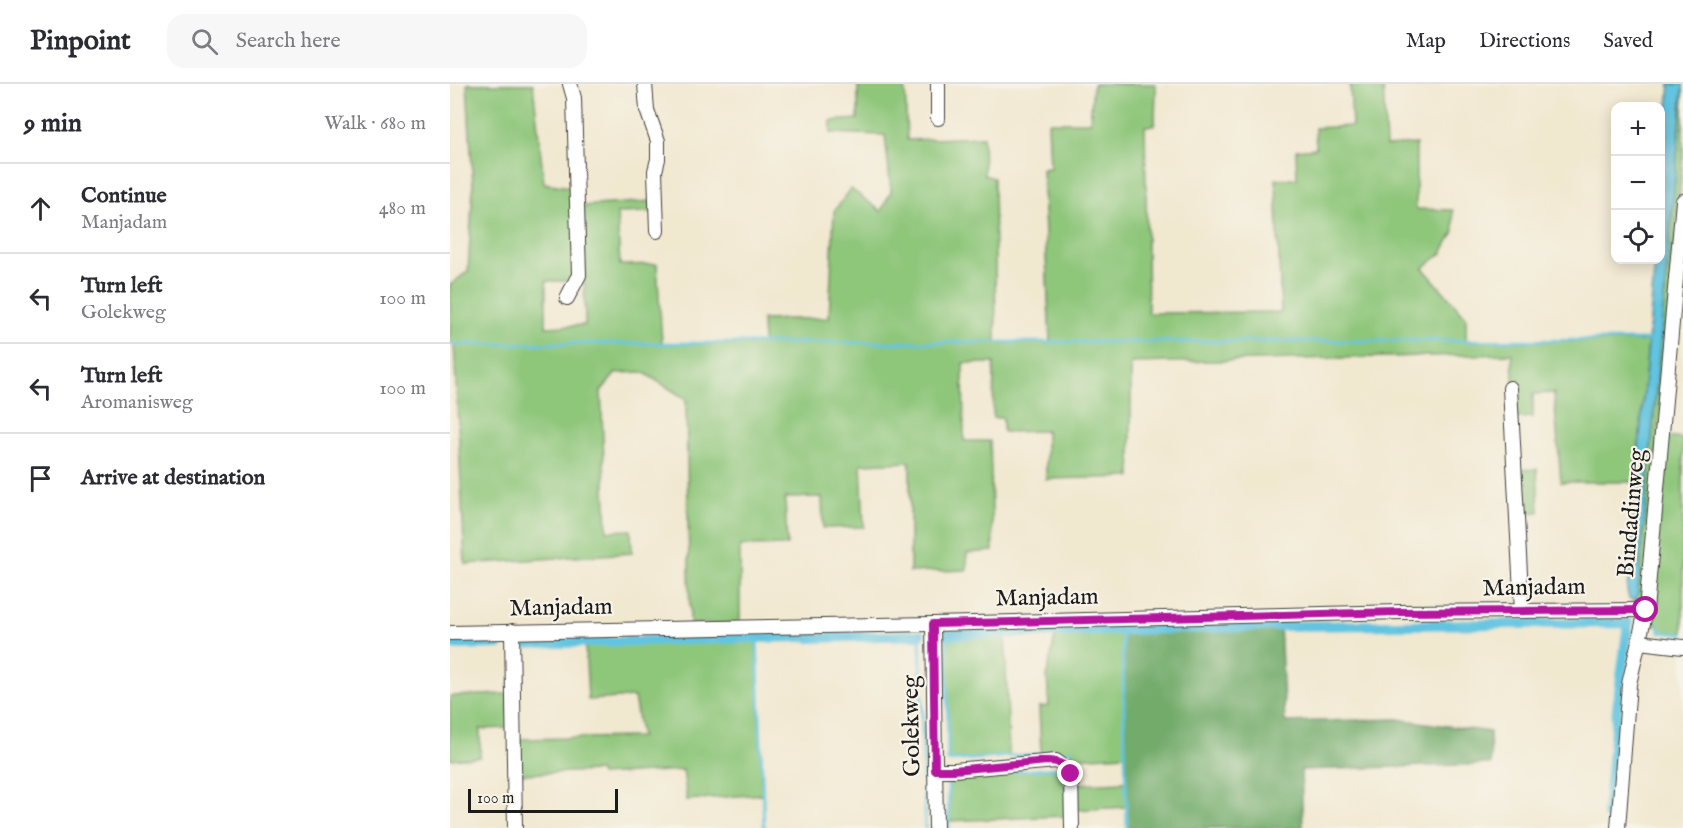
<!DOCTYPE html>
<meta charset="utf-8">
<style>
:root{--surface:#fff;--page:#f7f7f7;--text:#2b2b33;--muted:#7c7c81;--line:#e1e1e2}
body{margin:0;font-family:"IM FELL English",serif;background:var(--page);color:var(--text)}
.controls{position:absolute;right:18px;top:18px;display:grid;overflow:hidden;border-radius:12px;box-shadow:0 3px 15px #0003}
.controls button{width:54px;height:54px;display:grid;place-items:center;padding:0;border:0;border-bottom:2px solid var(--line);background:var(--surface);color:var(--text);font:30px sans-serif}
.scale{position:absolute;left:18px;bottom:15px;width:150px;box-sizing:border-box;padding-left:6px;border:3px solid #1c1c1c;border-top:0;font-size:16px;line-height:21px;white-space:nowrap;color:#1c1c1c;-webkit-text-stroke:4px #f7f3e8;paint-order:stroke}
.stop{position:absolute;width:18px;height:18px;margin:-14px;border:4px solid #b5179e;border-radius:50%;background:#fff}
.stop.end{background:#b5179e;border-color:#fff;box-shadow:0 2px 6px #0008}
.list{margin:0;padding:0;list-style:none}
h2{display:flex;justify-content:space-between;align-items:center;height:78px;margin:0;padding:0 24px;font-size:26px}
h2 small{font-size:20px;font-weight:400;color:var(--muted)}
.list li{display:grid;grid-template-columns:39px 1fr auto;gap:18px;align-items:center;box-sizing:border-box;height:90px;padding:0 24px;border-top:2px solid var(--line)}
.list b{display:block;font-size:22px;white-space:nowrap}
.list p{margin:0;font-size:20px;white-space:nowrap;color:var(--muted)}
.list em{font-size:20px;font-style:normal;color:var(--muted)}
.icon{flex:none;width:33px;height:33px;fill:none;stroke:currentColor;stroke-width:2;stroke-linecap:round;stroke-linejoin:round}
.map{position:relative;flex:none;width:1233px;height:744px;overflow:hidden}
header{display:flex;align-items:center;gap:36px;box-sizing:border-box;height:84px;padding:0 30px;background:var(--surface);border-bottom:2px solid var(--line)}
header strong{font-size:28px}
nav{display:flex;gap:33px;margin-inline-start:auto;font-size:21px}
.search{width:420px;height:54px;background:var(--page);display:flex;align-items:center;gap:15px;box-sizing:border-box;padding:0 21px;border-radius:18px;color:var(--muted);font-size:22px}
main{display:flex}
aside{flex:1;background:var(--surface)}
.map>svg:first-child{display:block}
</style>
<header>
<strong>Pinpoint</strong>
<div class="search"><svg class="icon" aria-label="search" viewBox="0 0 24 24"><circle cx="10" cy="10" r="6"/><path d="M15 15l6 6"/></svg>Search here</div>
<nav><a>Map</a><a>Directions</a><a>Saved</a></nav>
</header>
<main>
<aside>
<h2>9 min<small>Walk · 680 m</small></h2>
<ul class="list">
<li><svg class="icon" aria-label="ahead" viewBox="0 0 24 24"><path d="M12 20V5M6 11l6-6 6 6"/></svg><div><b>Continue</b><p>Manjadam</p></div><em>480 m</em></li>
<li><svg class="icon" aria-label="left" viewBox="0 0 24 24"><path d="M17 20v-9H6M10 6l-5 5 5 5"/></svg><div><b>Turn left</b><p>Golekweg</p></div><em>100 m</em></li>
<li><svg class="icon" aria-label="left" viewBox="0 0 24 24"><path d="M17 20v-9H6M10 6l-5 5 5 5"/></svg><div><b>Turn left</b><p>Aromanisweg</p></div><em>100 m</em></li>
<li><svg class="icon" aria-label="arrive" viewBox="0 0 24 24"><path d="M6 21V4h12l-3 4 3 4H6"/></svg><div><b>Arrive at destination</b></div></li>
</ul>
</aside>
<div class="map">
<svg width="1233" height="744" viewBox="0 0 1233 744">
<rect width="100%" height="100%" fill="#f7f3e8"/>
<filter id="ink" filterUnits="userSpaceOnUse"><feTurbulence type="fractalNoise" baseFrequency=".0167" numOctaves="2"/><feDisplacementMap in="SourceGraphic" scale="12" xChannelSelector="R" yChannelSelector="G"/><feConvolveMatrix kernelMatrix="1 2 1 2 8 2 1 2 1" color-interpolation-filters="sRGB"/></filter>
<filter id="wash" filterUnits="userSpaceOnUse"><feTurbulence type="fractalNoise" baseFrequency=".008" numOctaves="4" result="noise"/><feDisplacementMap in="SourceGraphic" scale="24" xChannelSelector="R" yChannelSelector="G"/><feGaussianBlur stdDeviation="1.35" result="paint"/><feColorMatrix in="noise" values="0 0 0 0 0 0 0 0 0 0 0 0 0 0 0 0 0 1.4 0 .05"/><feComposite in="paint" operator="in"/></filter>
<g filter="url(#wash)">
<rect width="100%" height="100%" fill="#f1e8d0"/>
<!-- green -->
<g fill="#8ec67a" stroke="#55714b" stroke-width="1.5">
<polygon points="17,0 83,0 94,99 125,104 127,186 120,197 96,197 96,243 135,241 133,122 201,117 201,128 167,129 170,181 207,180 212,259 313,259 312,236 379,234 384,127 401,105 431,127 441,107 435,51 381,49 381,37 408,35 408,0 455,0 457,56 533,53 534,91 544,94 546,258 600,258 592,85 600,84 598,38 640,38 643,0 706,0 705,41 695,42 698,229 831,228 826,95 847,95 846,66 866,64 865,44 902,42 900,0 933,0 936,62 966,60 966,125 1003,126 1004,147 992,169 973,184 1016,233 1016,257 1198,257 1186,398 1111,398 1104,309 1083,310 1083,333 1065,334 1062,270 681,279 681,393 596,395 596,347 553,348 553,334 543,334 544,279 513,279 514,357 540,357 543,467 517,469 517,486 460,488 460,378 411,380 414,443 373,444 372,413 335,414 337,461 290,462 290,539 240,540 236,315 193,288 166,289 151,307 157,447 181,446 182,469 15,480 4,260 0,260 0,201 18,187 23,102"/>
<polygon points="1233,5 1233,71 1194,508 1193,514 1184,519 1188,507"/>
<polygon points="1216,353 1233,355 1233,550 1210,548 1208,541 1199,539"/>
<polygon points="1087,385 1089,428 1070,429 1068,386"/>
<polygon points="672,546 675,671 622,674 622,667 591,669 589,623 599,622 597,591 606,548"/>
<polygon points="555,549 559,672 498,677 497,551"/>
<polygon points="307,554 312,710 237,716 233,686 150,691 149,687 70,690 69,655 191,653 184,613 138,616 135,558"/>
<polygon points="58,610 59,644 30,645 30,673 0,675 0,612"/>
<path d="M 606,684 C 620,692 615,717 615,732 L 499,737 L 498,693 Z"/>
<polygon points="676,698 676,723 623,726 624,700"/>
</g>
<!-- forest -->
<polygon fill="#72ab6a" stroke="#476443" stroke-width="1.5" points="830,542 835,638 947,635 1040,648 1041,680 851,686 853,744 677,744 672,546"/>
<!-- water -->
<polygon fill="#62c4e0" stroke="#3f707e" stroke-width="1.5" points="1220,0 1233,0 1233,5 1188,507 1187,513 1184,516 1179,515 1177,506 1205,176 1210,176 1211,103"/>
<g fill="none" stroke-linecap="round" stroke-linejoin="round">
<!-- stream -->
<g stroke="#62c4e0" stroke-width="3">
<polyline points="0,260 1201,256"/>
<polyline points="1209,541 1210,548 1233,550"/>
<polyline points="672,546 677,744"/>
<polyline points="470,551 475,744"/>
<polyline points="497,551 498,677 622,667"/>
<polyline points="307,554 314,744"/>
<polyline points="499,744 498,693 606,684 611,687 615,694"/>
</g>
<!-- canal -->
<g stroke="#62c4e0" stroke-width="10">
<polyline points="497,551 830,542 1178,539 1167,624 1157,731"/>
<polyline points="360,554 470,551"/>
<polyline points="68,560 351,553"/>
<polyline points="0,561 49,560"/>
</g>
</g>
</g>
<g filter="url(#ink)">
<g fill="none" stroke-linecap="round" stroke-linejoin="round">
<defs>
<g id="minor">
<polyline points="195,0 197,26 208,57 208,75 205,87 207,147"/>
<polyline points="488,34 488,0"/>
<polyline points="117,214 129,191 124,14 120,0"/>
<polyline points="1060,304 1072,527"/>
<polyline points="483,540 486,744"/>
<polyline points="62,547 65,744"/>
<polyline points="0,549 483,540 950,528 1196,526"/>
<polyline points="1189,558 1233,563"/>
<polyline points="485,686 504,686 606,677 619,686 621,690 622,744"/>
<polyline points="1168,744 1179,600 1196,526 1233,117"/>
</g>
</defs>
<!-- minor casing -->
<use href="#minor" stroke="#3c3b37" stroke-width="16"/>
<!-- minor -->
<use href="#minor" stroke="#fff" stroke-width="14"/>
</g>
</g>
<g fill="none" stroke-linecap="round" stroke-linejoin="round" filter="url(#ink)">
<!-- route -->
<path stroke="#b5179e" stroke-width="8" d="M 621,690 C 616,680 608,677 597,677 L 504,686 L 485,686 L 483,540 L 950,528 L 1196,526"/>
</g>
<g text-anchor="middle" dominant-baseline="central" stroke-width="4.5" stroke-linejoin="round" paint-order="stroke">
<!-- street labels -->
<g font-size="24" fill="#1c1c1c" stroke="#f7f3e8">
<text transform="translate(1182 429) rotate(-85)">Bindadinweg</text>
<text transform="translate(1084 504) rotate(-1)">Manjadam</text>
<text transform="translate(597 514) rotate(-1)">Manjadam</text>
<text transform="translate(111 524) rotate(-1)">Manjadam</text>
<text transform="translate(462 642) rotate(-91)">Golekweg</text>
</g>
</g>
</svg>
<div class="controls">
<button>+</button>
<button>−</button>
<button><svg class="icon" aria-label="locate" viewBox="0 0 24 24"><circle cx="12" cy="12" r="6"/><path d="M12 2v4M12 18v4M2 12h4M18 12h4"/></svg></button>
</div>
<div class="scale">100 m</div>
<div class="stop" style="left:1196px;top:526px"></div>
<div class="stop end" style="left:621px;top:690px"></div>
</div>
</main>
